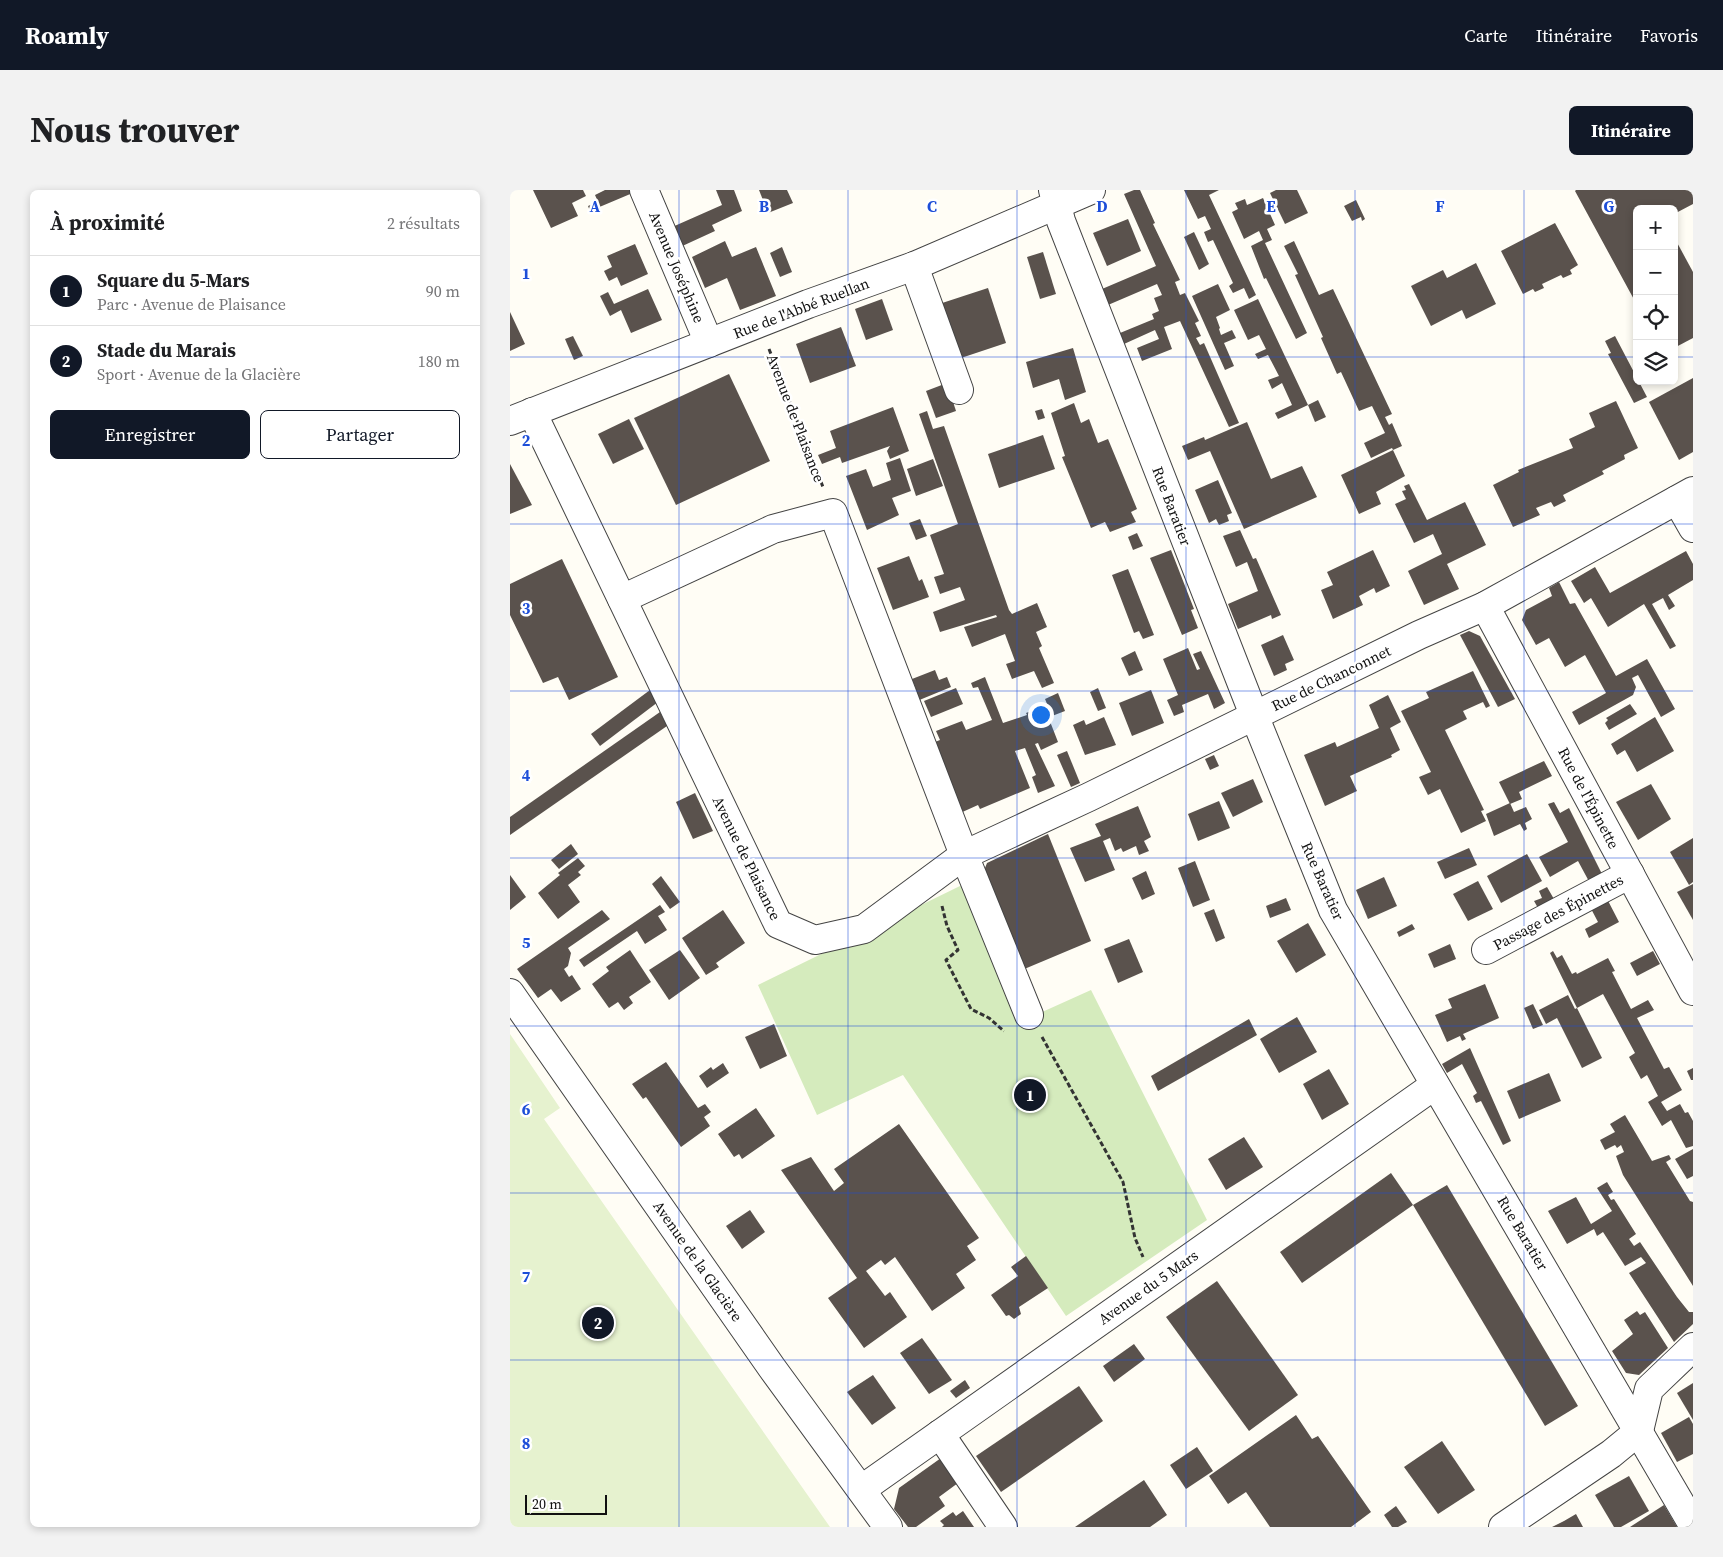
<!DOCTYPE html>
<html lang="fr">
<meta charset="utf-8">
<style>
:root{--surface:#fff;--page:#f2f2f2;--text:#202124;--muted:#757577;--line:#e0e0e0;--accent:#111827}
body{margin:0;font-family:"Source Serif 4",serif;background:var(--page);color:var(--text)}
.controls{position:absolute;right:15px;top:15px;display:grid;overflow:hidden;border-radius:8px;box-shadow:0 2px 8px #0003}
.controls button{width:45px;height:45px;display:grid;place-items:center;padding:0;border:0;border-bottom:1px solid var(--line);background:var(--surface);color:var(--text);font:25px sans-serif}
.scale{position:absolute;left:15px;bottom:12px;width:82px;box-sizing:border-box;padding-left:5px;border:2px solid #111;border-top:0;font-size:14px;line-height:18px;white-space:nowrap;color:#111;-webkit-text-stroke:4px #fff;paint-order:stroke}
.you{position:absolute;left:530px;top:524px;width:18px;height:18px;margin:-12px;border:4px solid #fff;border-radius:50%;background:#1a73e8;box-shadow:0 0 0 8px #1a73e833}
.badge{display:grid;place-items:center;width:32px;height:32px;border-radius:50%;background:var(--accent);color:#fff;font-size:16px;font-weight:700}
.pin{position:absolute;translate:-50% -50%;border:2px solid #fff;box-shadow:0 1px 5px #0006}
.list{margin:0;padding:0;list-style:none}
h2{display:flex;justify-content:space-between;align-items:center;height:65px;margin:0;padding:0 20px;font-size:21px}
h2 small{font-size:16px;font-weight:400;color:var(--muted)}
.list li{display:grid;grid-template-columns:32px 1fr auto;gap:15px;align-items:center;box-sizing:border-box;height:70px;padding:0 20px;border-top:1px solid var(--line)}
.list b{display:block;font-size:19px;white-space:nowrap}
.list p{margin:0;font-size:16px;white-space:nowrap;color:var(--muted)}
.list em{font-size:16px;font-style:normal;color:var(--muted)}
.actions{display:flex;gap:10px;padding:15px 20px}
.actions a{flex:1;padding:11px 0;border:1px solid var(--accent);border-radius:8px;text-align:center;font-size:18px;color:var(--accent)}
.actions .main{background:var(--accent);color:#fff}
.icon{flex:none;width:28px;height:28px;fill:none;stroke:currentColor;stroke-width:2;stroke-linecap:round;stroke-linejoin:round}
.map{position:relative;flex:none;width:1183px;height:1337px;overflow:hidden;border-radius:8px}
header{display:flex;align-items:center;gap:30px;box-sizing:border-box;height:70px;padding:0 25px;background:var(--accent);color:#fff}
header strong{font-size:24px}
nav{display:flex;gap:28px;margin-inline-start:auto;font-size:18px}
.intro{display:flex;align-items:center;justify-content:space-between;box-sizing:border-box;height:120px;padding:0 30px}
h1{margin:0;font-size:35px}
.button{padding:12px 22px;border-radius:8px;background:var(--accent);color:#fff;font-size:18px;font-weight:700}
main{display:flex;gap:30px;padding:0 30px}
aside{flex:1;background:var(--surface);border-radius:8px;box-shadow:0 2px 8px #0003}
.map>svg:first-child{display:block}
</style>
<header>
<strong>Roamly</strong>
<nav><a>Carte</a><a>Itinéraire</a><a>Favoris</a></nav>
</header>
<div class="intro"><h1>Nous trouver</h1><a class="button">Itinéraire</a></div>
<main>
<aside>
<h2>À proximité<small>2 résultats</small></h2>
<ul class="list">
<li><span class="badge">1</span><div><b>Square du 5-Mars</b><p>Parc · Avenue de Plaisance</p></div><em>90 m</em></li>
<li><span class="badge">2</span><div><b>Stade du Marais</b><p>Sport · Avenue de la Glacière</p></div><em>180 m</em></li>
</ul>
<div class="actions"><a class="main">Enregistrer</a><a>Partager</a></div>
</aside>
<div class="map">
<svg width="1183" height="1337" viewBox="0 0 1183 1337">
<rect width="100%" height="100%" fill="#fffdf5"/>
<!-- green -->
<polygon fill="#d5ebbd" points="452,695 510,832 581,800 697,1030 556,1126 393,885 307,925 248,795"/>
<!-- pitch -->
<polygon fill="#e6f2cf" points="0,844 50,918 34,929 320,1337 0,1337"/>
<!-- building -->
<g fill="#5a524d">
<polygon points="23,0 73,0 76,6 62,13 68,26 41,38"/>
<polygon points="95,0 124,0 125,2 80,21 78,16 88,12 85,5"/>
<polygon points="206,0 224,0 232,21 202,35 205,41 168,58 160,38 212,15"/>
<polygon points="249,0 277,0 283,13 258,23"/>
<polygon points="624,0 630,0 645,33 643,34 670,90 665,92 670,105 675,103 689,131 685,133 691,146 686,148 690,155 694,153 729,233 719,237 670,131 654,137 662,159 632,171 627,158 649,149 645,140 614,154 610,143 644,129 642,124 649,121 644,108 652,105 647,94 598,115 592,99 646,76 614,4"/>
<polygon points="674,0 709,0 699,5 746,105 739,109 734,98 723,103 719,96 723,93 703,50 698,52 694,42 701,39 695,26 688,29"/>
<polygon points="766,0 787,0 798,23 775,34 760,3"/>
<polygon points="1066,0 1183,0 1183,14 1164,24 1164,19 1127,19 1127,115 1065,1"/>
<polygon points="753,8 765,35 757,39 762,50 755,53 797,143 786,149 756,88 754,89 741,56 753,50 749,41 734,49 722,22 728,19 725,13 735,9 737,15"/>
<polygon points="846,10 855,29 852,31 851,27 842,31 834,16"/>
<polygon points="618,29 631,61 597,76 583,43"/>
<polygon points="1045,33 1068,75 1060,80 1062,84 1053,88 1051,85 1032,94 1034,98 1025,102 1023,99 1013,104 991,61"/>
<polygon points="684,42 699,74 689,80 674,47"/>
<polygon points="1164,47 1183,82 1183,148 1164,158"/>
<polygon points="215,51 222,67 246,57 266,106 230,120 217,88 195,98 182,67"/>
<polygon points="784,51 809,105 823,99 882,224 875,227 879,235 882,233 892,256 883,260 882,258 861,268 854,253 875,243 862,216 849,221 831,182 827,184 811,148 813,147 785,85 788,84 774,56"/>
<polygon points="125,54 138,84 111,96 107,87 99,91 94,81 102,77 97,66"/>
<polygon points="272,57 282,82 270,87 260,63"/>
<polygon points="533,62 546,104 530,109 517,67"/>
<polygon points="966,73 986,114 956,129 952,120 921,136 901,96 933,80 937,88"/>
<polygon points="708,94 720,120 706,127 710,138 709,139 711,145 722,140 726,148 714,153 724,176 715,180 682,106"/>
<polygon points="478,98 496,153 445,170 426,115"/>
<polygon points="138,99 152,130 121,143 111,120 100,126 90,106 98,102 104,114"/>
<polygon points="372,109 383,140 356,150 345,119"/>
<polygon points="748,109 798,215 768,229 765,223 782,215 772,193 762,199 758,190 769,186 758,165 748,169 745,164 756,159 749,145 738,150 724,120"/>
<polygon points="0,122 15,154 0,161"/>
<polygon points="331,137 346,176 300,193 286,154"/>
<polygon points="63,146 73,166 64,170 55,149"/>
<polygon points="1105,146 1137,207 1124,213 1098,164 1101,163 1095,151"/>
<polygon points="563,158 576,202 555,210 549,189 523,198 516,172"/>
<polygon points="219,184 260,271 166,315 124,228"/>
<polygon points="1183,188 1183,262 1169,270 1139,212"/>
<polygon points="437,193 446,221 426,228 416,201"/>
<polygon points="808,210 816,227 805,232 798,215"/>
<polygon points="1106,211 1128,258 1114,265 1115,269 1092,281 1094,284 1053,305 1056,311 1044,317 1041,312 1026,318 1030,325 1003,337 983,295 1009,282 1008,280 1063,258 1059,249 1085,237 1079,223"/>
<polygon points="564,213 571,233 579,229 588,253 598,249 627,319 621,322 626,332 600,342 595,332 581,338 552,267 555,266 541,223"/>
<polygon points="383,217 399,261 380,269 377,261 380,256 332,273 330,267 312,274 308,265 326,258 320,241"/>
<polygon points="532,219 535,228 528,230 525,221"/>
<polygon points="417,221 423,239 434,236 499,420 502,424 527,413 537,437 526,442 532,456 529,458 544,493 532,498 524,481 502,489 496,474 505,471 495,444 462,457 454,437 487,427 486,425 430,442 423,422 455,410 450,397 430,404 424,387 434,384 420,345 448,334 409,224"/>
<polygon points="119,229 134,259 103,274 88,244"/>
<polygon points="737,232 761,289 792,276 807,307 734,339 700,261 678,270 672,256 694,247 695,250"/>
<polygon points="533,245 545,279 489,298 478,264"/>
<polygon points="883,260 895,286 866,302 871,314 849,324 831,285"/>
<polygon points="390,268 401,301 382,308 389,325 357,340 336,286 356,279 363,297 381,290 376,273"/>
<polygon points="423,269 433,296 406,306 397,279"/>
<polygon points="0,274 22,315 0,324"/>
<polygon points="708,290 722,323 717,325 719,331 709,335 706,329 699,333 685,300"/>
<polygon points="899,294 917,330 955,312 976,355 937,374 949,399 914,415 898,381 932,364 923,344 904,353 885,314 896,309 892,301 896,300 894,296"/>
<polygon points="410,329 417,346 406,350 399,333"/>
<polygon points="730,340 743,369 746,368 771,425 762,429 761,425 728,439 718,414 748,401 737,372 726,377 713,346"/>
<polygon points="627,343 633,356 623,360 618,347"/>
<polygon points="661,360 684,419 681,420 688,438 672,445 640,368"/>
<polygon points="863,360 880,396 866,403 864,398 849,406 853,415 823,429 811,400 823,395 817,382"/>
<polygon points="1176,361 1183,374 1183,390 1158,405 1165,416 1159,420 1153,408 1142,414 1166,456 1160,459 1134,414 1098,437 1081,408 1074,413 1061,391 1085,377 1100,403"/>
<polygon points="399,366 409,391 412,389 419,407 383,420 367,378"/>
<polygon points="52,369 108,487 59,510 48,487 33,493 0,425 0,394"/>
<polygon points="618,379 644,445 633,449 629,441 624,443 602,385"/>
<polygon points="1049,392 1060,414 1065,413 1106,486 1137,469 1165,519 1151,527 1128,485 1122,488 1126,497 1123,505 1069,535 1062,522 1096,503 1075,465 1055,477 1039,448 1026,455 1012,430 1016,420 1042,406 1039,398"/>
<polygon points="959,441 970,446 1005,509 988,517 950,445"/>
<polygon points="773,445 784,470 775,474 777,480 764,486 751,455"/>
<polygon points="678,458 687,480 690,479 683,464 691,461 715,513 704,519 698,504 672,515 674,522 664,526 657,510 668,505 653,469"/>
<polygon points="625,461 633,480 619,486 611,468"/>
<polygon points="425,480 429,490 437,487 441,497 407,511 402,500 406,499 402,489"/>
<polygon points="963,481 980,516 976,518 973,512 953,521 957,529 935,540 974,620 971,621 976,631 951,643 930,599 918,605 909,587 921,582 891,521 919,508 916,502"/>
<polygon points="475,487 493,533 517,525 516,523 534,516 548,552 531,560 528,553 525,554 545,596 528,603 522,587 526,585 515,558 505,561 520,598 470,619 468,615 448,624 420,554 430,550 426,541 452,531 456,540 482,530 468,497 463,498 461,493"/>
<polygon points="446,498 453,514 421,527 414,511"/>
<polygon points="588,498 596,518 588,521 580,502"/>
<polygon points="140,500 148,512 90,556 81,544"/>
<polygon points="641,500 654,533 622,546 609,513"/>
<polygon points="548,503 555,521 542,526 535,509"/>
<polygon points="878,505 891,532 880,538 890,560 881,565 882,567 840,586 847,601 815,616 794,565 825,552 827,557 869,538 859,515"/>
<polygon points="1120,514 1127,524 1099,540 1095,533 1098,530 1096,528"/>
<polygon points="150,522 157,536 0,645 0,627"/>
<polygon points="594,527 606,555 575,565 563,535 574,530 576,535"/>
<polygon points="1145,527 1164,561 1127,582 1115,560 1107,565 1101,554"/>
<polygon points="557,561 570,593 561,597 547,565"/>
<polygon points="704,565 709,576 700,580 695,569"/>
<polygon points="1034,571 1042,586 1009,602 1012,609 1000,614 989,592"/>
<polygon points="743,589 753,612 723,627 711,603"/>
<polygon points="1141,594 1161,629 1128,650 1106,612"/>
<polygon points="185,603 203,641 183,649 166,612"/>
<polygon points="709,611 720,638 688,651 678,624"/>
<polygon points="1044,612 1050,623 1059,618 1093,686 1082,697 1068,671 1040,687 1029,667 1058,652 1038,614"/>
<polygon points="1000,613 1004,622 1016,617 1022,629 1015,633 1017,639 1014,641 1010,634 984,646 976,624"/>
<polygon points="628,616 641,647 634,651 639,661 629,665 626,656 613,662 611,658 605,661 600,648 593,651 605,680 575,692 560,658 591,646 585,634"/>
<polygon points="538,644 581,751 512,780 473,683 477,673"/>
<polygon points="1183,648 1183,692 1179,695 1160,662"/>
<polygon points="61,654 68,664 49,679 41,670"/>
<polygon points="959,658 967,675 935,689 927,672"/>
<polygon points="1017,664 1032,691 991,713 977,686"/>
<polygon points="68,668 75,676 68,682 71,685 58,695 70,712 48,729 28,703 50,685 48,683"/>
<polygon points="685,671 700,710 683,717 668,678"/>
<polygon points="636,681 645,704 632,710 622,688"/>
<polygon points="0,685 16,707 0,720"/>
<polygon points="151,686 170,712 160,719 142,694"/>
<polygon points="874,687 887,716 858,729 846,700"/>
<polygon points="968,691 983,719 958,731 943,704"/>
<polygon points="1183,694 1183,730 1167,702"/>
<polygon points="1037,697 1048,716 1032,725 1024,711 1032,708 1029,701"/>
<polygon points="1094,703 1109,732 1079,748 1075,739 1088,732 1078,713"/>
<polygon points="776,708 781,720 760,728 756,716"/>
<polygon points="150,715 155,722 148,726 157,740 135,754 127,741 74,777 69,770"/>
<polygon points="704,719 715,748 706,752 694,723"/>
<polygon points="92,720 100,729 58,758 61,763 58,776 54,779 59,787 62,785 71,799 51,812 41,799 28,808 7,779"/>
<polygon points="213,720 235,753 206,773 209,777 196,785 172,748"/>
<polygon points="798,733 816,765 786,783 767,751"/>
<polygon points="902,734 905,739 889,747 887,742"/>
<polygon points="619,749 633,782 608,793 594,759"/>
<polygon points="940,754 946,769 924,778 918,764"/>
<polygon points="120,760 141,792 119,807 123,813 114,820 108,812 99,818 82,794 99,781 96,777"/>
<polygon points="170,760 190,788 159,810 139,780"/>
<polygon points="1043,761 1047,768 1052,765 1062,784 1066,782 1067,784 1098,768 1105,781 1102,782 1121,819 1138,810 1144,820 1127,828 1154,879 1159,877 1172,900 1151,912 1157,921 1170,914 1175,923 1178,922 1183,931 1183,956 1176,958 1161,930 1152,936 1138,912 1148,906 1137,885 1131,889 1119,867 1125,863 1093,804 1067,818 1040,763"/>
<polygon points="1143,761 1150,774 1127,786 1120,773"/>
<polygon points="975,794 989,828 953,844 956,849 952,851 950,846 937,852 925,825 942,818 938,809"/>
<polygon points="1058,805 1065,819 1067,818 1092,868 1072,878 1047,828 1036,834 1029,820"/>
<polygon points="1023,814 1033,835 1023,839 1014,818"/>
<polygon points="787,827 807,862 769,883 750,849"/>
<polygon points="739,829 747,845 648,901 641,886"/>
<polygon points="264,834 277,866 250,879 235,847"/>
<polygon points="960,858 1001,951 993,955 971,911 966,913 963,906 967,903 952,874 937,883 932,874"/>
<polygon points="156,872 188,918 195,914 201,922 194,927 200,936 171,957 136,907 133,909 122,894"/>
<polygon points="213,873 219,883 197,898 189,886 201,877 203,880"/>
<polygon points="1183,878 1183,890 1181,890 1177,881"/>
<polygon points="819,879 839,914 812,930 793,894"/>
<polygon points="1039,883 1051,911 1009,929 997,901"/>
<polygon points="246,918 265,946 232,969 229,964 224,967 208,944"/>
<polygon points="1115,925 1142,971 1159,965 1161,969 1156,972 1180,1011 1183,1012 1183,1096 1113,985 1106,966 1114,962 1111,955 1107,958 1105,955 1095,960 1090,950 1105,942 1100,934"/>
<polygon points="389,934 469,1048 457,1056 466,1070 446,1084 455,1098 422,1121 385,1067 375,1075 371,1070 356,1081 375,1106 380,1102 397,1127 354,1158 318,1108 347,1088 271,980 301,967 324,1001 334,993 324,979"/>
<polygon points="734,947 753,977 716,1000 698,969"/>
<polygon points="1183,959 1183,986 1177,989 1165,969"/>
<polygon points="881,983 903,1015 792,1093 770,1062"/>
<polygon points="1097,992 1103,1002 1098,1005 1101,1010 1104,1009 1126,1044 1119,1049 1124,1056 1130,1052 1167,1107 1179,1122 1183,1122 1183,1134 1164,1152 1119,1083 1136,1073 1131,1067 1115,1076 1093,1042 1087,1046 1084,1039 1057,1054 1038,1021 1066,1007 1081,1034 1102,1021 1087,998"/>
<polygon points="937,995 1068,1216 1035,1236 903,1015"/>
<polygon points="240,1020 255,1042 232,1059 216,1036"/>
<polygon points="516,1066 538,1098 509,1117 511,1124 504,1129 499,1125 496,1126 481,1105 508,1086 501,1077"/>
<polygon points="707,1091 788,1205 739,1241 656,1127"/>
<polygon points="1127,1121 1130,1125 1135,1122 1158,1158 1129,1185 1116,1183 1102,1161 1123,1144 1114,1130"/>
<polygon points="412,1148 442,1190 419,1204 390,1163"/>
<polygon points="624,1154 635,1169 604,1192 593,1176"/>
<polygon points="363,1185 386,1218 362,1235 337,1202"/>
<polygon points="455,1190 460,1198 446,1208 440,1201"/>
<polygon points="1183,1193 1183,1230 1167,1203"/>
<polygon points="569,1196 593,1231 491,1302 466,1266"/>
<polygon points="786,1225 802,1249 808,1246 861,1322 841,1337 760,1337 736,1302 718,1314 699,1286"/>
<polygon points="1179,1227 1183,1234 1183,1264 1167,1272 1151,1243"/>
<polygon points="932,1251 965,1300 928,1324 894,1277"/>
<polygon points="687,1257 703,1281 676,1299 660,1275"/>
<polygon points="431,1268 448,1293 429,1307 435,1316 406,1337 398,1337 384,1319 389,1298"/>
<polygon points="1119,1286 1139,1321 1111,1337 1104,1337 1085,1305"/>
<polygon points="634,1290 657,1325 640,1337 565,1337"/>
<polygon points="1154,1315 1167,1337 1120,1337"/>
<polygon points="886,1316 897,1332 888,1337 882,1337 874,1325"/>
<polygon points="453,1321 464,1337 432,1337 434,1335 430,1331 443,1322 446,1326"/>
<polygon points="1066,1324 1073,1337 1042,1337 1054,1331"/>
</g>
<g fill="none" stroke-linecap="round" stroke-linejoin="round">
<defs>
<g id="minor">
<polyline points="134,0 199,153"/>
<polyline points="543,0 551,31 744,525 823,720 1183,1335"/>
<polyline points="404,76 449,200"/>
<polyline points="22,222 268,734 305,750 354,739 454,665 579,607 909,445 975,416 1183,301"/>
<polyline points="0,231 298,114 404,76 581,0"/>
<polyline points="1167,310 1183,338"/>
<polyline points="112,409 263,339 323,323 454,665 519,825"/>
<polyline points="975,416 1183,801"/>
<polyline points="976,760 1120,684"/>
<polyline points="0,803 262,1178 378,1337"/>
<polyline points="430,1244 493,1337"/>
<polyline points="352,1299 925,895"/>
<polyline points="993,1337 1101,1264 1129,1241 1139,1199 1183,1157"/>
</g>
</defs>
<!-- minor casing -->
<use href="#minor" stroke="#444" stroke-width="30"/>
<!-- path -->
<g stroke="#333" stroke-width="3" stroke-dasharray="5 2.5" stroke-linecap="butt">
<polyline points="259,159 313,297"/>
<polyline points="432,716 437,736 448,760 436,770 461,819 479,828 494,841"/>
<polyline points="532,847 613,992 625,1048 633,1067"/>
</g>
<!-- minor -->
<use href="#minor" stroke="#fff" stroke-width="28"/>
</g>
<!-- grid -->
<path fill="none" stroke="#1d4ed8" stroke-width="1" stroke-opacity="0.55" d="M 169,0 L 169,1337M 338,0 L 338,1337M 507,0 L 507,1337M 676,0 L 676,1337M 845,0 L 845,1337M 1014,0 L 1014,1337M 0,167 L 1127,167M 1164,167 L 1183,167M 0,334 L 1183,334M 0,501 L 1183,501M 0,668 L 1183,668M 0,836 L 1183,836M 0,1003 L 1183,1003M 0,1170 L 1183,1170"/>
<g text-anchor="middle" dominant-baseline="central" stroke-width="5" stroke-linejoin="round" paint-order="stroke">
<!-- street labels -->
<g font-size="15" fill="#111" stroke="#fff">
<text transform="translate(167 77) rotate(67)">Avenue Joséphine</text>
<text transform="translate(291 118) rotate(-21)">Rue de l'Abbé Ruellan</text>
<text transform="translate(286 228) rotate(69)">Avenue de Plaisance</text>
<text transform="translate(662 316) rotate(69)">Rue Baratier</text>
<text transform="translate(821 488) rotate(-26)">Rue de Chanconnet</text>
<text transform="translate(1079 608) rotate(62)">Rue de l'Épinette</text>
<text transform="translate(237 668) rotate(64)">Avenue de Plaisance</text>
<text transform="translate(813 691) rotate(66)">Rue Baratier</text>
<text transform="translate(1048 722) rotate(-28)">Passage des Épinettes</text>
<text transform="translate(1013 1043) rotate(59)">Rue Baratier</text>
<text transform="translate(188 1071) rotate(55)">Avenue de la Glacière</text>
<text transform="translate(638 1097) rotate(-35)">Avenue du 5 Mars</text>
</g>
</g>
<g font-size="16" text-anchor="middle" font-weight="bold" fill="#1d4ed8" stroke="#fff" stroke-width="5" stroke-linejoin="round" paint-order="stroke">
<text x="85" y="22">A</text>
<text x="254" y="22">B</text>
<text x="422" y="22">C</text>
<text x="592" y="22">D</text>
<text x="761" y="22">E</text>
<text x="930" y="22">F</text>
<text x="1099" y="22">G</text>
<text x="16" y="89">1</text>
<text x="16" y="256">2</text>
<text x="16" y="424">3</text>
<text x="16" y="591">4</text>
<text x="16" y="758">5</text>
<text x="16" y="925">6</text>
<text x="16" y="1092">7</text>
<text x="16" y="1259">8</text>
</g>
</svg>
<div class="controls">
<button>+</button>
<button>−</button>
<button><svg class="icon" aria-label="locate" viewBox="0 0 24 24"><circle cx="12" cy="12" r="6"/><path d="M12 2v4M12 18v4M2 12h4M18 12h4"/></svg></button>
<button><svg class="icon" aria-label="layers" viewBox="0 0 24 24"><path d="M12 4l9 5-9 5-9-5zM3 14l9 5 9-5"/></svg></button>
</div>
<div class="scale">20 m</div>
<div class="you"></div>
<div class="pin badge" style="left:520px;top:905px">1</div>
<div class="pin badge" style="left:88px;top:1133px">2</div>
</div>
</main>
